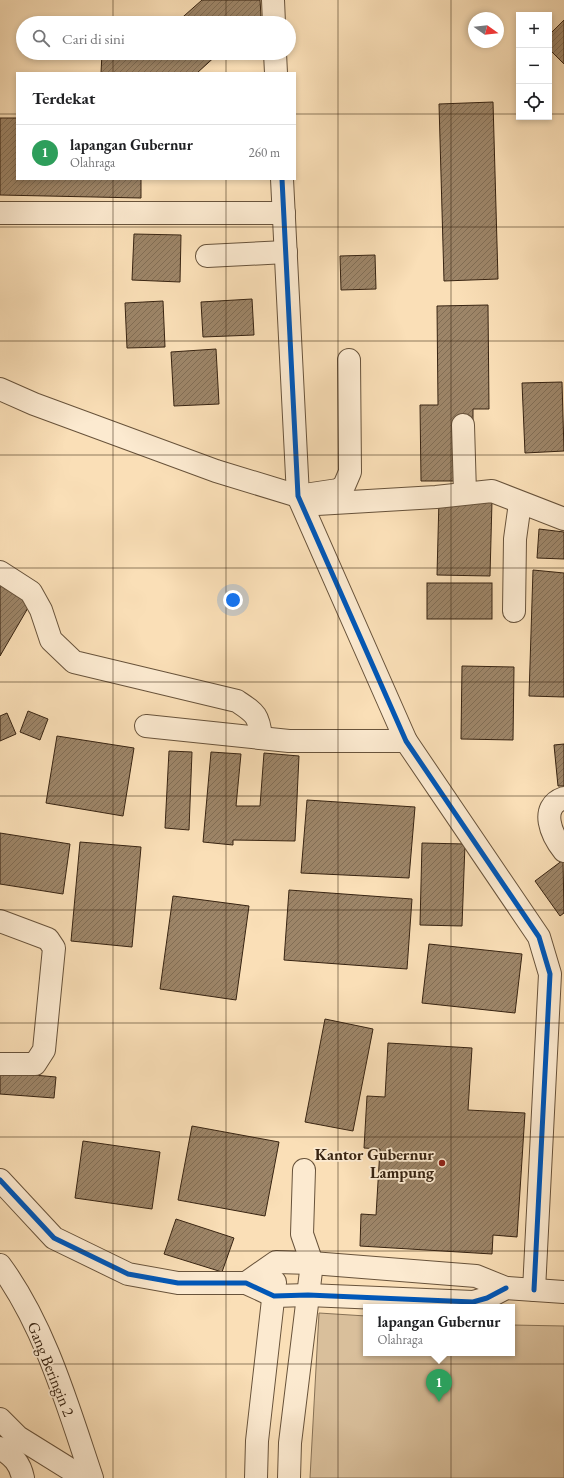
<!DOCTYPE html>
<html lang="id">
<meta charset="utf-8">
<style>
:root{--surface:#fff;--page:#f2f2f2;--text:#202124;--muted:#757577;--line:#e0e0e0;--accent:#7c3aed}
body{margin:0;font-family:"EB Garamond",serif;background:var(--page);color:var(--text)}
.controls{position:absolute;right:12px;top:12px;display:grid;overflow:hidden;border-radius:0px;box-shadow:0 2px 6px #0003}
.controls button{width:36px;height:36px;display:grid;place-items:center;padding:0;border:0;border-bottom:1px solid var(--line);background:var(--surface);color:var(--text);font:20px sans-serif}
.compass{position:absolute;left:468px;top:12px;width:36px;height:36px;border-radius:50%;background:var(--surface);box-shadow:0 2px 6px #0003;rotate:105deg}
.you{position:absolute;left:233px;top:600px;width:14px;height:14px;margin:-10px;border:3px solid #fff;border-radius:50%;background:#1a73e8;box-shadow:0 0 0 6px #1a73e833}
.badge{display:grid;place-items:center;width:26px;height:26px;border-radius:50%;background:var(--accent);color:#fff;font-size:13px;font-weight:700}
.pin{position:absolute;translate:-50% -33px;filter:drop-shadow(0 1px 2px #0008)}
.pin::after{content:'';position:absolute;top:21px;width:14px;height:12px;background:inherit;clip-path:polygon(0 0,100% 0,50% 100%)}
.popup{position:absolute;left:363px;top:1304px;width:152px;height:52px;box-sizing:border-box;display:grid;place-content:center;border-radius:0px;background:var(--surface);filter:drop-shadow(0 1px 3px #0005);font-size:13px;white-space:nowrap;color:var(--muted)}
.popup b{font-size:15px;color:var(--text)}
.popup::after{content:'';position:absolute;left:50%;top:100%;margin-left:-8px;border:8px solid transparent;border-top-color:var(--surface)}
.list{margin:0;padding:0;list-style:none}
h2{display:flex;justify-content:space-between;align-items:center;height:52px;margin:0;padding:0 16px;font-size:17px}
h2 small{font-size:13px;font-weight:400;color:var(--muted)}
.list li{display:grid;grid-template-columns:26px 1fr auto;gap:12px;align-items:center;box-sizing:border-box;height:56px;padding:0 16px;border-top:1px solid var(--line)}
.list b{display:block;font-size:15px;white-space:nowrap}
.list p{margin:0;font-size:13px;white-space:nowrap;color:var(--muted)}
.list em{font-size:13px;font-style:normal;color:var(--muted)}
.icon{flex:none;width:22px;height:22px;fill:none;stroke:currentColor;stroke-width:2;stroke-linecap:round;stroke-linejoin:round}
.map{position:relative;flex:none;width:564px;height:1478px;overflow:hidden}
.search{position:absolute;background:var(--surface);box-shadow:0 2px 6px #0003;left:16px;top:16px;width:280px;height:44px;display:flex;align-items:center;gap:10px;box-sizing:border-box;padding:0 14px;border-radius:22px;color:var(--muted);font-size:15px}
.panel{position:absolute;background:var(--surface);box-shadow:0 2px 6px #0003;left:16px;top:72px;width:280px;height:108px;border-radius:0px}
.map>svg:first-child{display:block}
</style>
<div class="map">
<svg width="564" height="1478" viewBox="0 0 564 1478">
<defs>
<pattern id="building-hatch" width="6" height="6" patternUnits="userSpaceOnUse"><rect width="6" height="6" fill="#9d8568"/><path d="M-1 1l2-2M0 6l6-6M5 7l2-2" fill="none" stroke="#816d54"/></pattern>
</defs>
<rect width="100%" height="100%" fill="#fadfb7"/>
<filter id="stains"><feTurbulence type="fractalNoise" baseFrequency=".005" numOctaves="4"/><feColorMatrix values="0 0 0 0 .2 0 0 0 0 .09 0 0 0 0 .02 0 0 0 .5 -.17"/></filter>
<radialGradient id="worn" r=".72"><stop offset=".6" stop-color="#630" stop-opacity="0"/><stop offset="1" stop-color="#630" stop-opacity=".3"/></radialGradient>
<!-- park -->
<polygon fill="#d9bf9b" stroke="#887256" points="319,1313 366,1316 366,1353 512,1353 512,1325 564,1326 564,1478 310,1478"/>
<!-- building -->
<g fill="url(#building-hatch)" stroke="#382412">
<polygon points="202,0 260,0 261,16 253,23 176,23"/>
<polygon points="564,20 564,64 549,49 549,35"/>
<polygon points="104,21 138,23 103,23"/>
<polygon points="102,53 219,53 197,73 101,73"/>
<polygon points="493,102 498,279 444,281 439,104"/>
<polygon points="0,118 17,118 17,179 141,179 141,198 0,195"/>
<polygon points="134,234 181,235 180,282 132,280"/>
<polygon points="375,255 376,289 341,290 340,256"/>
<polygon points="252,299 254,335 203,337 201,302"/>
<polygon points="163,301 165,347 127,348 125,303"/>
<polygon points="488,305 489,409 473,409 473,481 421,481 420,405 438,405 437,306"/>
<polygon points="216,349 219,404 174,406 171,352"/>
<polygon points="562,382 564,451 525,453 522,383"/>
<polygon points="439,499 492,501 490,576 437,575"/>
<polygon points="539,529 564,532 564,559 537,558"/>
<polygon points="533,570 564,573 564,697 529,696"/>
<polygon points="0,582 32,601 0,656"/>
<rect x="427" y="583" width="65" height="36"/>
<polygon points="462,666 514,667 513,740 461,739"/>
<polygon points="28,711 48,719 40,740 20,732"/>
<polygon points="7,713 16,734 0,741 0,716"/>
<polygon points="57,736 134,748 123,816 46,803"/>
<polygon points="564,744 564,786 558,786 554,745"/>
<polygon points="169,751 192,752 189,830 165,828"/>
<polygon points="211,752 241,754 236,806 260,806 264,753 299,756 295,841 233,840 233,845 203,842"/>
<polygon points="307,800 415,807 409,878 301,873"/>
<polygon points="0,833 70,844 63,894 0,884"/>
<polygon points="80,842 141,847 132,947 71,941"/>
<polygon points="422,843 465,844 462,926 420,925"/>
<polygon points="563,860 564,913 560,916 535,881"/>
<polygon points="289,890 412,899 407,969 284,960"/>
<polygon points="173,896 249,906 236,1000 160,989"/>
<polygon points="429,944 522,954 515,1013 422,1003"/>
<polygon points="325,1019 373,1029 353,1131 305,1122"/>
<polygon points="388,1043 472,1048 468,1110 525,1113 517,1237 493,1235 492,1254 360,1246 361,1214 376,1215 380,1149 364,1148 367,1096 385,1097"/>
<polygon points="0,1072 56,1077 54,1098 0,1094"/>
<polygon points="192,1126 279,1142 265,1216 178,1200"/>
<polygon points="83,1141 160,1152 152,1209 75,1198"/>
<polygon points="176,1219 234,1238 222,1272 164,1254"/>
</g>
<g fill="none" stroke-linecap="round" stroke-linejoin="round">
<defs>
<g id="minor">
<polyline points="273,0 274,23"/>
<polyline points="275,53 276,73"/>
<polyline points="282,179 298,496 406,741 539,937 550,974 534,1290"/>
<polyline points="0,213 284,213"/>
<polyline points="207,256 286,252"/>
<polyline points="0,389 34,404 216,471 298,496 338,490 344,486 350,472 349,360"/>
<polyline points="463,425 465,493"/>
<polyline points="317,504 436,497 492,491 564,519"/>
<path d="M 0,572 L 31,592 L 41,610 L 51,640 L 74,662 L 237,701 C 255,713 259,715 261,738"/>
<polyline points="514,611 515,539 520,503"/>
<polyline points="146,726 289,741 406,741"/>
<path d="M 564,798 C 538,807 552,836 564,851"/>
<polyline points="0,921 48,939 54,948 44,1050 35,1064 0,1064"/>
<polyline points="0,1180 54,1238 128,1274 178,1283 246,1283 274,1296 308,1295 473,1302 487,1298 506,1288"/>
<path d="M 0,1265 C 45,1326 68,1407 92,1478"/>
<polyline points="246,1283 276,1262 312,1263 476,1276 506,1288 564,1292"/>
<polyline points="0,1419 18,1437 84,1478"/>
<path d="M 0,1448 C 13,1456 20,1463 23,1478"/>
<polyline points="256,1478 257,1441 275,1282"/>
<polyline points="289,1478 290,1443 312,1263 302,1234 304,1170"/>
</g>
</defs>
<!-- minor casing -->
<use href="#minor" stroke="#68533b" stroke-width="24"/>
<!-- minor -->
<use href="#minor" stroke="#fcead0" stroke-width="22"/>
<defs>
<g id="cycleway">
<polyline points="282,179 298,496 406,741 539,937 550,974 534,1290"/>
<polyline points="0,1180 54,1238 128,1274 178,1283 246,1283 274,1296 308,1295 473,1302 487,1298 506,1288"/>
</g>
</defs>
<!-- cycleway casing -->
<use href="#cycleway" stroke="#fcead0" stroke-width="8"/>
<!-- cycleway -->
<use href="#cycleway" stroke="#0057b8" stroke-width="5"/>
</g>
<!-- grid -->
<path fill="none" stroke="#382412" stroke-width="1" stroke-opacity="0.55" d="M 113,0 L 113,23M 226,0 L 226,23M 338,0 L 338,1478M 451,0 L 451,1478M 113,53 L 113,73M 226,53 L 226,73M 0,114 L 17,114M 295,114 L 519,114M 549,114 L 564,114M 113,179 L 113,1478M 226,179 L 226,1478M 0,227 L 564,227M 0,341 L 564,341M 0,455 L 564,455M 0,568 L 564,568M 0,682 L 564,682M 0,796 L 564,796M 0,910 L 564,910M 0,1023 L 564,1023M 0,1137 L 564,1137M 0,1251 L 564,1251M 0,1364 L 564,1364"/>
<!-- markers -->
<circle fill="#8f2418" stroke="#fcead0" stroke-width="1.5" cx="442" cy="1163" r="4"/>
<g text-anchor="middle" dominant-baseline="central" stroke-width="3.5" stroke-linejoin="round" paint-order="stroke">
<!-- poi labels -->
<g font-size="16" font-weight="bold" fill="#382412" stroke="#fcead0" text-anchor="end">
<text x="434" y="1154">Kantor Gubernur<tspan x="434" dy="18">Lampung</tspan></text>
</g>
<!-- street labels -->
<g font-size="16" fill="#382412" stroke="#fcead0">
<text transform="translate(51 1369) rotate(68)">Gang Beringin 2</text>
</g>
</g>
<rect width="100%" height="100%" filter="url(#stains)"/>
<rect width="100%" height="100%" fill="url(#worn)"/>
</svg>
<div class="controls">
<button>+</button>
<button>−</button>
<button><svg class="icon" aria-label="locate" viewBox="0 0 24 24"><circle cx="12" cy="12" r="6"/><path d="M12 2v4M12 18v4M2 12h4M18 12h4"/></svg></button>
</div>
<svg class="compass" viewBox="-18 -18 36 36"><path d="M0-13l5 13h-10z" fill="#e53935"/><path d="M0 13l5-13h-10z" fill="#757577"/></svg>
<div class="you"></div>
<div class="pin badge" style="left:439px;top:1402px;background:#2e9e5b">1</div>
<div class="popup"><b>lapangan Gubernur</b>Olahraga</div>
<div class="search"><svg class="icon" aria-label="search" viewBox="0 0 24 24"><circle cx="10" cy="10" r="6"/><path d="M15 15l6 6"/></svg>Cari di sini</div>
<section class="panel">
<h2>Terdekat<small></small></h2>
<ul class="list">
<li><span class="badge" style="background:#2e9e5b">1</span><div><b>lapangan Gubernur</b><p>Olahraga</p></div><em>260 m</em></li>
</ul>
</section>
</div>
